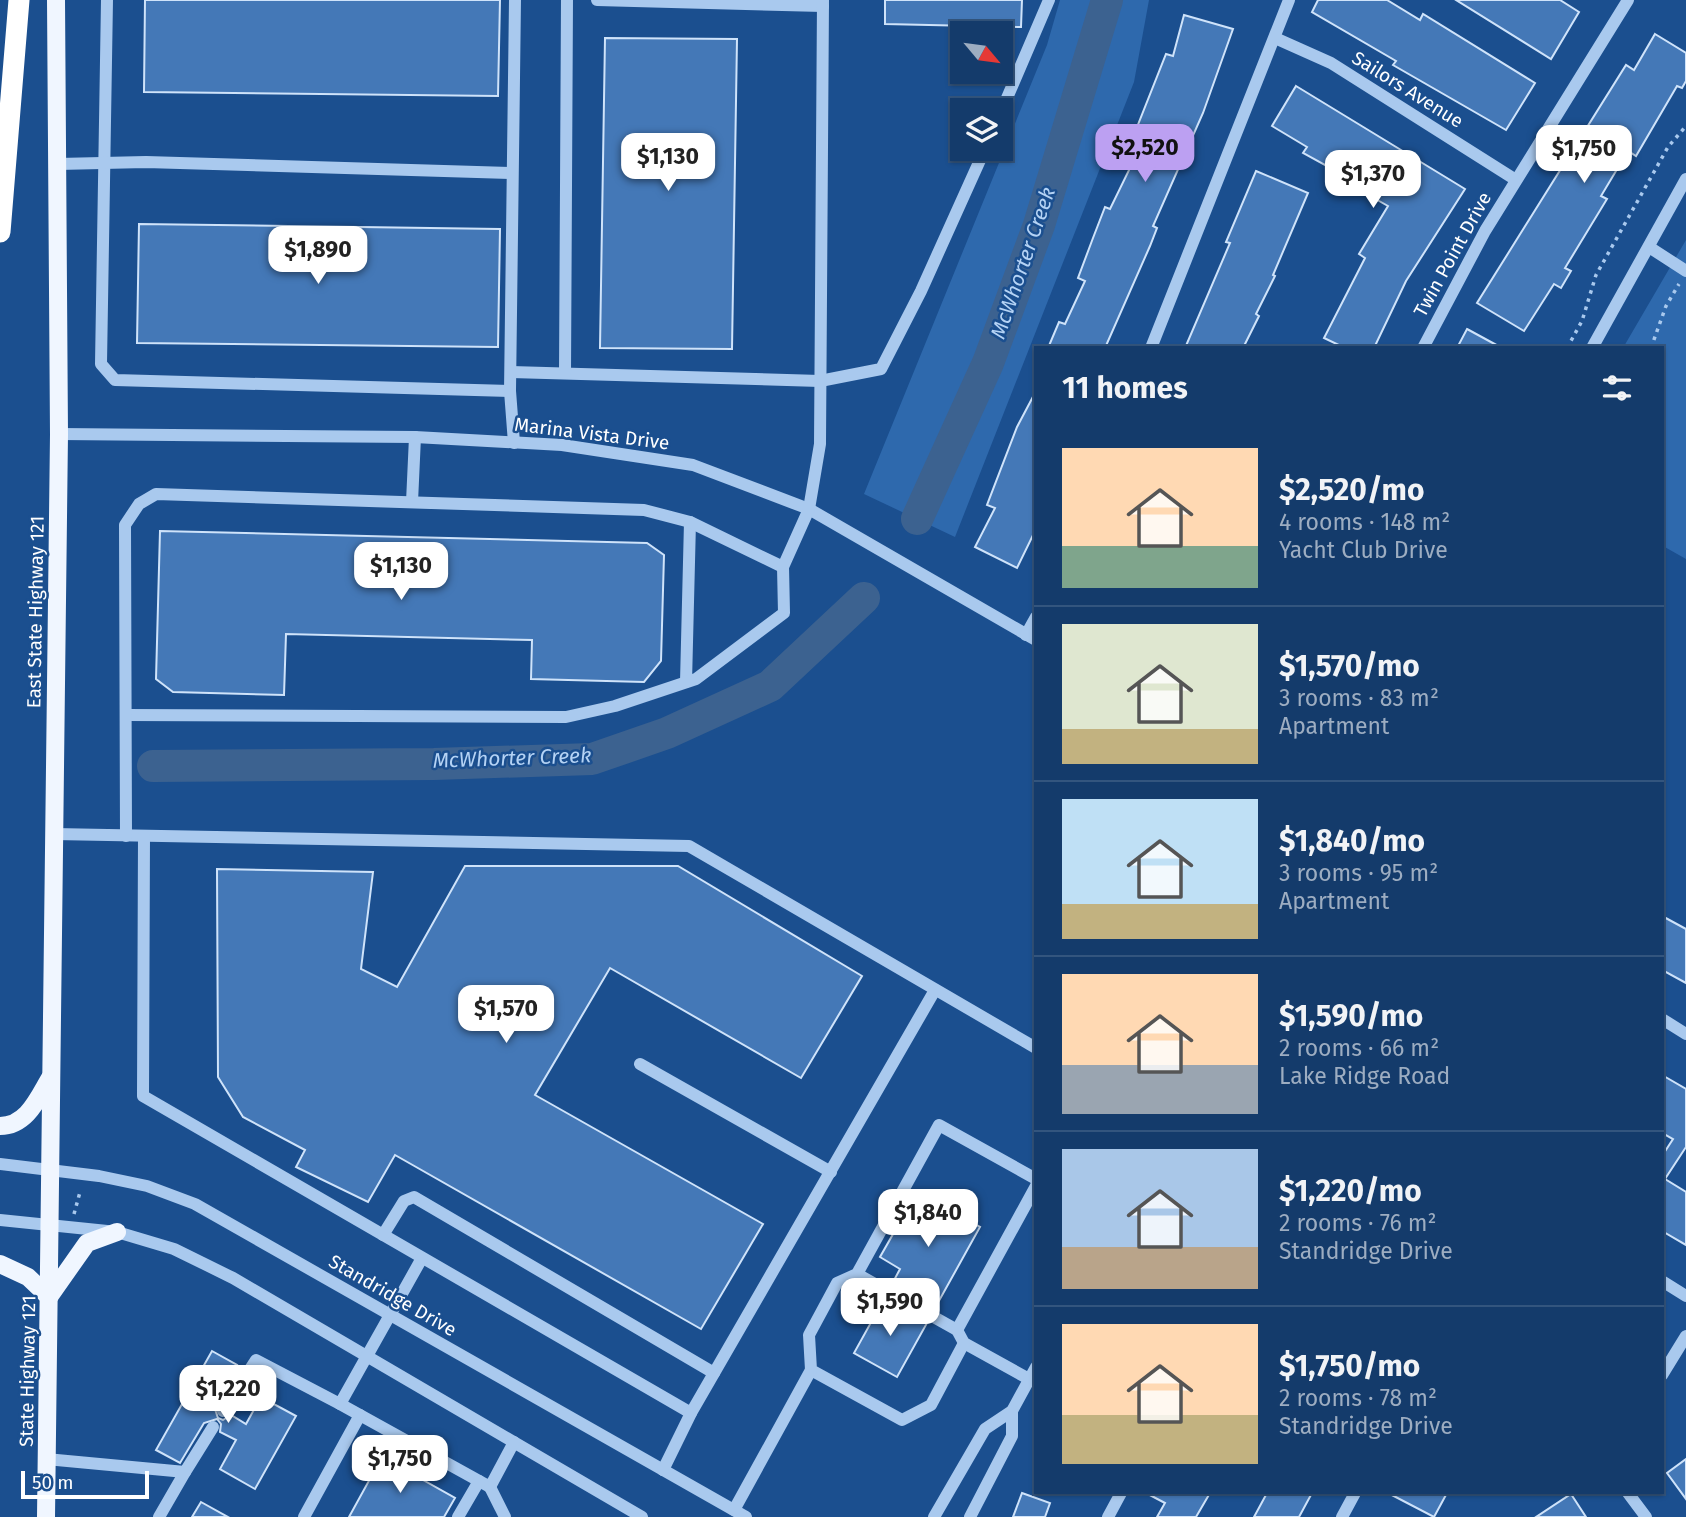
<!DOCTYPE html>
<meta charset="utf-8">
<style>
body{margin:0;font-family:"Fira Sans",sans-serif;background:#214673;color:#f1f3f6;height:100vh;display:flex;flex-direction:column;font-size:26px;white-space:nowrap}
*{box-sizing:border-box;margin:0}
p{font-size:23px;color:#9dadc1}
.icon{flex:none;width:38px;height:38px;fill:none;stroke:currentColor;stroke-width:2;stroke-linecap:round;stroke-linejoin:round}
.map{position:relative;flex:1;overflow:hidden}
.side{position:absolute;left:1034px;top:346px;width:630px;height:1148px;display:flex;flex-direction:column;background:#143b6b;border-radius:0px;box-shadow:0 2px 5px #0004,0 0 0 2px #33557e}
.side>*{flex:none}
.needle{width:46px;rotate:119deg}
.tools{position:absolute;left:950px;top:21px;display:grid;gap:14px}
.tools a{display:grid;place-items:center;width:63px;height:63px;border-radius:0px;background:#143b6b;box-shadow:0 2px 5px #0004,0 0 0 2px #33557e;font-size:35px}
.scale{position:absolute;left:21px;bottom:18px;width:128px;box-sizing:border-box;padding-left:7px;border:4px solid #fff;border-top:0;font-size:19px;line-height:24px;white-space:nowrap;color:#fff;-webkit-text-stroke:5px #1b4f8f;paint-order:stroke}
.price{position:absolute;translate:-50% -60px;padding:0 16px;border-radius:14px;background:#fff;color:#222;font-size:23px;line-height:46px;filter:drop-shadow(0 2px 4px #0008)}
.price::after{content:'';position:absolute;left:50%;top:42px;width:21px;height:16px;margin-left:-10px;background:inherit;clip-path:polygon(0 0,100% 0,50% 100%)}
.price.on{background:#bca0f2;color:#111}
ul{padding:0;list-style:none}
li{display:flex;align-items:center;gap:21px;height:175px;padding:0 28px}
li+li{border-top:2px solid #33557e}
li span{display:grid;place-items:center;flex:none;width:196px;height:140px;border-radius:0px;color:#555}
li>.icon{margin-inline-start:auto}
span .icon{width:84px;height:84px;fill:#fffc;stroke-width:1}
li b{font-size:30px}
h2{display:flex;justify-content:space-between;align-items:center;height:84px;padding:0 28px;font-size:30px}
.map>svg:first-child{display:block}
.green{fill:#2e69ad}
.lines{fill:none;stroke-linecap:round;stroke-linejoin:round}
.river{stroke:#3c6290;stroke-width:32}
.building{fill:#4478b7;stroke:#cfe3fa;stroke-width:2}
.path{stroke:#a9c9ee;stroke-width:3.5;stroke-dasharray:3.5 5;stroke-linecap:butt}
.minor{stroke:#a9c9ee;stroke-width:12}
.major{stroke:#f0f6ff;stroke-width:18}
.highway{stroke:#fff;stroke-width:21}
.labels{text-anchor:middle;stroke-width:5;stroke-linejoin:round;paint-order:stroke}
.street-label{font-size:19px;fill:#fff;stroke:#1b4f8f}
.water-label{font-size:21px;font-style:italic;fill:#b5d3f5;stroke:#1b4f8f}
</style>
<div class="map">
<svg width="1686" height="1517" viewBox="0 0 1686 1517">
<rect width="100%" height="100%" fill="#1b4f8f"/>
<!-- green -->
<g class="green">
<polygon points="1060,0 1149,0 1134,82 955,537 864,494 1047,45"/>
<polygon points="1686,240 1686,559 1663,546 1662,348 1623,348"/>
</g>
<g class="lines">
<!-- river -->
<g class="river">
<polyline points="917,519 988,363 1039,225 1107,0"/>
<polyline points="153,766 434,764 592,759 667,733 770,686 864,598"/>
</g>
</g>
<!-- building -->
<g class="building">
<polygon points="145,0 500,0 498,96 144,92"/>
<polygon points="885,0 1022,0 1021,27 885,24"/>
<polygon points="1318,0 1387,0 1420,20 1423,14 1535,83 1506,130 1393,65 1396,61 1312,12"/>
<polygon points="1456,0 1560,0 1579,12 1551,59"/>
<polygon points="1184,15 1233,29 1203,113 1153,226 1157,228 1150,246 1105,348 1048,348 1059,322 1065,324 1085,281 1078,278 1093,238 1105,207 1110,209 1132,164 1124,160 1166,54 1173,56"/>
<polygon points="1655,34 1686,53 1686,81 1682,88 1677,86 1636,156 1628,151 1601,196 1607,199 1565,268 1571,271 1561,288 1554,284 1524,331 1477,303 1626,65 1634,70"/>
<polygon points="605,38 737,39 732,349 600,348"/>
<polygon points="1296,86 1465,189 1406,281 1374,348 1345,348 1324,338 1365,258 1359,254 1388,206 1374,198 1376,193 1303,153 1307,147 1272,126"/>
<polygon points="1256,171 1308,193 1273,275 1275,276 1256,314 1259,316 1243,348 1185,348 1230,243 1226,242"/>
<polygon points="139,224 500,229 498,347 137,343"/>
<polygon points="1467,329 1502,348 1457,348"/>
<polygon points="1036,391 1036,529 1017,568 975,547 995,508 987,505 1017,427"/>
<polygon points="160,531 647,543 664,555 661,661 644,682 531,679 532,640 286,634 284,695 173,692 156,679"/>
<polygon points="465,866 678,866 862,976 801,1078 610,968 535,1095 763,1224 701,1329 395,1155 368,1202 296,1167 305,1150 243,1117 218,1077 217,869 373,872 361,969 397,987"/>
<polygon points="1662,916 1686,929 1686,983 1662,970"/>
<polygon points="1662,1075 1686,1089 1686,1147 1665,1179 1686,1192 1686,1245 1662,1231 1662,1156 1673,1139 1662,1133"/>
<polygon points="917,1192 980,1227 935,1308 892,1284 900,1269 880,1257"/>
<polygon points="884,1299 927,1323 897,1377 854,1353"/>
<polygon points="212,1351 237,1365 214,1406 218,1418 223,1420 231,1415 246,1424 261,1397 296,1416 255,1489 220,1469 236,1440 220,1432 221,1424 217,1419 204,1423 180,1463 156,1450"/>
<polygon points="382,1457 455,1498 444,1517 349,1517"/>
<polygon points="1686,1459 1686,1499 1667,1473"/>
<polygon points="1022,1493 1050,1503 1045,1517 1013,1517"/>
<polygon points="1146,1493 1210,1493 1196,1517 1157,1517 1165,1503"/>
<polygon points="1267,1493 1312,1493 1299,1517 1254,1517"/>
<polygon points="1388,1493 1447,1493 1434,1517"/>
<polygon points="1571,1494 1586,1517 1536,1517"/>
<polygon points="201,1502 228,1517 192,1517"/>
</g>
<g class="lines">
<!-- path -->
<g class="path">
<polyline points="1567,348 1582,321 1596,275 1668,147 1686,126"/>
<polyline points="1651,348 1666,306 1679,284"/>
<polyline points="74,1214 80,1192"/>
</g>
<!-- minor -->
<g class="minor">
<polyline points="107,0 101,364 115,380 510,391"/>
<polyline points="597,0 823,6"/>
<polyline points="1275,38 1331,63 1516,180"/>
<polyline points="1001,112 1049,0"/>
<polyline points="58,164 146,162 510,173"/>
<polyline points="1649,247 1686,271"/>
<polyline points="1151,348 1289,0"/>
<polyline points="1423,348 1485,231 1628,0"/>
<polyline points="1592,348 1686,179"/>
<polyline points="511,372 820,381 881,369 921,291 985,149"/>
<polyline points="565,373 567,0"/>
<polyline points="59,434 415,437 562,445 693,465 809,509 1036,640"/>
<polyline points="514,443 510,391 515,0"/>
<polyline points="412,502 415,437"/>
<polyline points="1026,635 1036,617"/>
<polyline points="686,682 690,522"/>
<polyline points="126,715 566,717 615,706 696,679 784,613 783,567"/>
<polyline points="54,834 689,846 1036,1048"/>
<polyline points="126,836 125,525 139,504 156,494 644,510 690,522 783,567 809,509 820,444 823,0"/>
<polyline points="144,836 143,1096 691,1413"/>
<polyline points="1662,1019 1686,1034"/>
<polyline points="640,1064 831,1172"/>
<polyline points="0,1164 99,1176 147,1186 195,1204 746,1517"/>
<polyline points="0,1220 117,1232 174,1249 233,1278 642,1517"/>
<polyline points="383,1235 404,1201 414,1197 714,1373"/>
<polyline points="857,1274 957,1330 964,1343 1029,1379"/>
<polyline points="1662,1281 1686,1296"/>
<polyline points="957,1330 1036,1186"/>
<polyline points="964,1343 931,1405 902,1420 811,1370 809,1335 837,1283 857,1274 939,1125 1036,1179"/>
<polyline points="1662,1375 1686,1336"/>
<polyline points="340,1404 490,1487 514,1442"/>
<polyline points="223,1411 256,1360 340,1404 422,1258"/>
<polyline points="46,1459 185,1472 213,1427"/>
<polyline points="663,1470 691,1413 935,990"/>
<polyline points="490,1487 505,1517"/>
<polyline points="1628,1493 1646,1517"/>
<polyline points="734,1510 811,1370"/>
<polyline points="159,1517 185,1472"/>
<polyline points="304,1517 360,1415"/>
<polyline points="458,1517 479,1481"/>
<polyline points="934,1517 985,1429 1012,1411 1036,1367"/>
<polyline points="970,1517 1012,1436 1012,1411"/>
<polyline points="1108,1517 1121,1493"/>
<polyline points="1342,1517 1355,1493"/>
</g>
<!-- major -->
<g class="major">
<path d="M0,1126C27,1126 38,1098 50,1078"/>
<polyline points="0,1264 28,1277 49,1297"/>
<polyline points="49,1297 87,1243 117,1232"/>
<polyline points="46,1517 59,434 56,0"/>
</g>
<!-- highway -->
<polyline class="highway" points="0,232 19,0"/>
</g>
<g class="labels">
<!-- street labels -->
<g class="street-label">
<text transform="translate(1408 89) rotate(32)" y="7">Sailors Avenue</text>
<text transform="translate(1452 254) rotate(-61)" y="7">Twin Point Drive</text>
<text transform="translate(592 433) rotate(7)" y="7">Marina Vista Drive</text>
<text transform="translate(35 612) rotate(-89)" y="7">East State Highway 121</text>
<text transform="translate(393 1295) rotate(30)" y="7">Standridge Drive</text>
<text transform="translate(27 1371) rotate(-89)" y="7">State Highway 121</text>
</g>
<!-- water labels -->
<g class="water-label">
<text transform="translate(1023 263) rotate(-71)" y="7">McWhorter Creek</text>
<text transform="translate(512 758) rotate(-2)" y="7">McWhorter Creek</text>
</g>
</g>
</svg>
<div class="tools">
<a><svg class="needle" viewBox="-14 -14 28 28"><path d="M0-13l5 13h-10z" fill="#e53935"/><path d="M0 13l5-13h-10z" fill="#9dadc1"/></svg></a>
<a><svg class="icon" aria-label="layers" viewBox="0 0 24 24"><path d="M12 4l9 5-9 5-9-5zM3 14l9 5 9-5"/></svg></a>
</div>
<div class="scale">50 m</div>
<b class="price on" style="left:1145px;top:184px">$2,520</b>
<b class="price" style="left:1584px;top:185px">$1,750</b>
<b class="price" style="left:668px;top:193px">$1,130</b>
<b class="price" style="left:1373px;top:210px">$1,370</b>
<b class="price" style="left:318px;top:286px">$1,890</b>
<b class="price" style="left:401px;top:602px">$1,130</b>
<b class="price" style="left:506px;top:1045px">$1,570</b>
<b class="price" style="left:928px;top:1249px">$1,840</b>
<b class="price" style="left:890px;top:1338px">$1,590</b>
<b class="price" style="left:228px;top:1425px">$1,220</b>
<b class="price" style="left:400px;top:1495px">$1,750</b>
<section class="side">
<h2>11 homes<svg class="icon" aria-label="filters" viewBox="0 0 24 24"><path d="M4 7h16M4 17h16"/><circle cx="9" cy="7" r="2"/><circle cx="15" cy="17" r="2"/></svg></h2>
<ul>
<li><span style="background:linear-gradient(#ffd9b3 70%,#7fa58c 0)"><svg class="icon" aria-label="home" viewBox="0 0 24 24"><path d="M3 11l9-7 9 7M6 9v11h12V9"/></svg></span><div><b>$2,520/mo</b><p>4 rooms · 148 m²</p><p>Yacht Club Drive</p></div></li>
<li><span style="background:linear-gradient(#dfe7d0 75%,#c2b280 0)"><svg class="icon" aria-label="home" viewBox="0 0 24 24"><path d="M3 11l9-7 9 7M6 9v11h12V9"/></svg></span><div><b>$1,570/mo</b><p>3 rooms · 83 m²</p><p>Apartment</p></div></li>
<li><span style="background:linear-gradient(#bfe0f5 75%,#c2b280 0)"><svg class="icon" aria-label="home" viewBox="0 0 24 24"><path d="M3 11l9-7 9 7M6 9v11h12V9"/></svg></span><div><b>$1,840/mo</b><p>3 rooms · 95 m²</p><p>Apartment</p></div></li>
<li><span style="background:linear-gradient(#ffd9b3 65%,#9aa5b1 0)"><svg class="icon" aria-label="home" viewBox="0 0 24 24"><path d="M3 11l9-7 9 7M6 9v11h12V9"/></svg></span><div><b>$1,590/mo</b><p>2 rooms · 66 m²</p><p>Lake Ridge Road</p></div></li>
<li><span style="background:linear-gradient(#a9c7e8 70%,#b9a48a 0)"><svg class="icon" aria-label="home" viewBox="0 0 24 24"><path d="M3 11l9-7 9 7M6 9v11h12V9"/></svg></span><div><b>$1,220/mo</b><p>2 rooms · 76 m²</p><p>Standridge Drive</p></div></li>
<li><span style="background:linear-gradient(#ffd9b3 65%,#c2b280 0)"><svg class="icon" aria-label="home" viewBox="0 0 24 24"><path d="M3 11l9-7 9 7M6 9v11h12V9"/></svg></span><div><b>$1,750/mo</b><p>2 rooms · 78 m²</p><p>Standridge Drive</p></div></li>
</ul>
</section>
</div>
